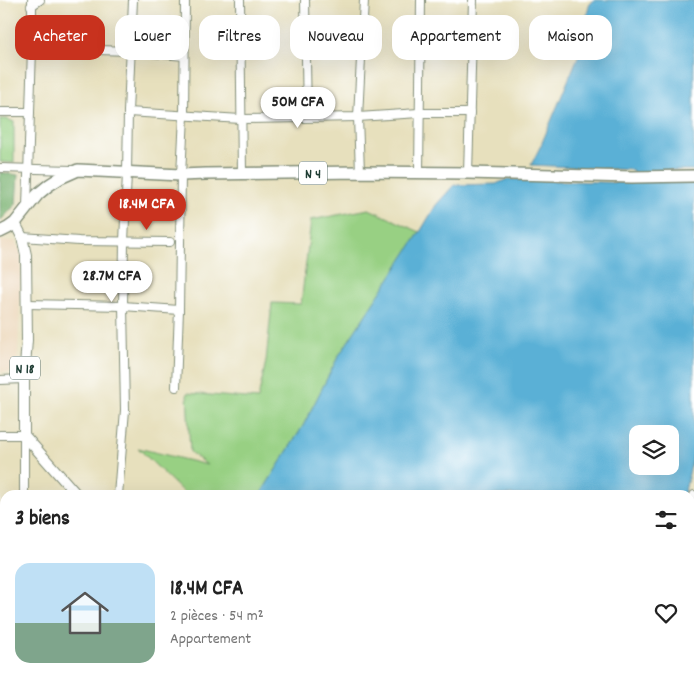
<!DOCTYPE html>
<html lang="fr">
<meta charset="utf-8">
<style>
body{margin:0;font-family:Dekko,sans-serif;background:#f6f6f6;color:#222;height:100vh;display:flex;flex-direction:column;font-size:19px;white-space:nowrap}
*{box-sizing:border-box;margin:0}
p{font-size:16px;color:#767676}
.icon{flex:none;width:28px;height:28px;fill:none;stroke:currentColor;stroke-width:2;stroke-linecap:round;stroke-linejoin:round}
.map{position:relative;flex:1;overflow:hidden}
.details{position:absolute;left:0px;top:490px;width:695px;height:195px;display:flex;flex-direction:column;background:#fff;border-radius:15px 15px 0 0;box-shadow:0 5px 20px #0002}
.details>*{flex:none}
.hud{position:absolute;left:15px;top:15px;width:665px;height:45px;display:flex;gap:10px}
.controls{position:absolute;left:629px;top:425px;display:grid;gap:10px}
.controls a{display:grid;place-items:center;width:50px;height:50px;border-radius:10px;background:#fff;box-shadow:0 5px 20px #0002;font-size:25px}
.price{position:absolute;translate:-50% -42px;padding:0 11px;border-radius:18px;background:#fff;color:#222;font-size:16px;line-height:32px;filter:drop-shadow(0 1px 2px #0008)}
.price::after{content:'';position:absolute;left:50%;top:30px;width:15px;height:11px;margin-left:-8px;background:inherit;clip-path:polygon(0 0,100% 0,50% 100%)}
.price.current{background:#c8321e;color:#fff}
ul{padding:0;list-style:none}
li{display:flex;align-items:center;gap:15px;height:125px;padding:0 15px}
li span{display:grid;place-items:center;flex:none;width:140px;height:100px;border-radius:15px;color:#555}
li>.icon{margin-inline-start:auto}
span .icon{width:60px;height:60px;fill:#fffc;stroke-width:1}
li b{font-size:21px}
h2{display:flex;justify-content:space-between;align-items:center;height:60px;padding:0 15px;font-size:21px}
.pill{padding:0 18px;border-radius:15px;background:#fff;box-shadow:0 5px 20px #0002;font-size:18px;line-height:45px}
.pill.current{background:#c8321e;color:#fff}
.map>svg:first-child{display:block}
.built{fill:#ecd7ba}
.green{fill:#98d083;stroke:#5c865c}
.forest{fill:#7ab271;stroke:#4c7852}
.water{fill:#5ab0d6;stroke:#3c7685;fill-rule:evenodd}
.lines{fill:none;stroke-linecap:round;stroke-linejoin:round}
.minor-casing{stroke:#838e78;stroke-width:10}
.major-casing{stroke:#838e78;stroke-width:12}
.highway-casing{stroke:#838e78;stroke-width:14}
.minor{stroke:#fff;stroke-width:8}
.major{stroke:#fff;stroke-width:10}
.highway{stroke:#fff;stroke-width:11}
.labels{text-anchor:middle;stroke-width:4;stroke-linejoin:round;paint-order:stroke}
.shield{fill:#fff;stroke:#627771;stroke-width:1}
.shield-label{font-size:14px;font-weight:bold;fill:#1f3d34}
</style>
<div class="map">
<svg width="694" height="685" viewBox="0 0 694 685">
<rect width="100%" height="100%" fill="#fff"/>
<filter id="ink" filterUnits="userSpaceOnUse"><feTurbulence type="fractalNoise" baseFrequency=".02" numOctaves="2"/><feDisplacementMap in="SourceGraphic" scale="10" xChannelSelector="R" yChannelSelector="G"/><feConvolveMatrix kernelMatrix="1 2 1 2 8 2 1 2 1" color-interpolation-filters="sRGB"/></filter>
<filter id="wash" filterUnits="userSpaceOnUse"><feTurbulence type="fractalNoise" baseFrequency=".0096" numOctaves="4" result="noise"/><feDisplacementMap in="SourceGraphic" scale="20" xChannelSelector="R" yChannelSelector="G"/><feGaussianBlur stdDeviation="1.12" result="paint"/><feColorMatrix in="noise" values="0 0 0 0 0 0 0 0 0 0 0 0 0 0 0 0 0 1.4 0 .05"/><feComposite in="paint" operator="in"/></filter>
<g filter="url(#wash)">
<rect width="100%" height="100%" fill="#e7e0bd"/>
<!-- built -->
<polygon class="built" points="0,241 15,241 22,255 17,372 0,372"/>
<!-- green -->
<g class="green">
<polygon points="0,119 7,119 14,122 14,163 0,162"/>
<polygon points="369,209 420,232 338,357 303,426 260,495 186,495 138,448 207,465 190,452 187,393 258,399 266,361 272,303 301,304 311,220"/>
</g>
<!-- forest -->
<polygon class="forest" points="0,172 18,175 16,204 0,221"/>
<!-- water -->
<g class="water">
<path d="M594,0H694V170H665L664,181L694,183V453L684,495H260L303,426L338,357L420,232L436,205L454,185L496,184L507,179L631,183L633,170L531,165L541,145L580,52L589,5ZM638,434H670V466H638Z"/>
<polygon points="249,680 561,680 557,685 254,685"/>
</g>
</g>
<g filter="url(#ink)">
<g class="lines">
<defs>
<g id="minor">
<polyline points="240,0 242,174"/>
<polyline points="305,0 307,117"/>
<polyline points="31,6 40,0"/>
<polyline points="32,48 131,51 184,56"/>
<polyline points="0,112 30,112"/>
<polyline points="128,112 241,119 358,117 419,113 470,113"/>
<polyline points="0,168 73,170"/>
<polyline points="360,172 358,117 364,0"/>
<polyline points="419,172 421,0"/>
<polyline points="468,173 473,0"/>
<polyline points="27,207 32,48 32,0"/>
<polyline points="22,237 79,241 170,242"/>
<polyline points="27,304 123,306 179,310"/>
<polyline points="0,380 24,379"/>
<polyline points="176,387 179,310 181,175 184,116 185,0"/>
<polyline points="0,435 24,435 24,495"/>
<polyline points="118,495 125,410 123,306 124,242 127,173 128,112 133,0"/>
<polyline points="690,506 694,495"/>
<polyline points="690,545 694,545"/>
<polyline points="0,612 5,612"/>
<polyline points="690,666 694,661"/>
<polyline points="616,680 624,685"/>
<polyline points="14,685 22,680"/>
<polyline points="569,685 573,680"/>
<polyline points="677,685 681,680"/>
</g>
<g id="major">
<polyline points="15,223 22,237 26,255 27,340 24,379 24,435 77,495"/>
<polyline points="249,680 254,685"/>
</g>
<polyline id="highway" points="0,232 8,228 15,223 38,194 49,185 60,178 78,170 181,175 206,174 360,172 468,173 632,177 694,176"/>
</defs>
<!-- minor casing -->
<use href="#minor" class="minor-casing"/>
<!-- major casing -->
<use href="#major" class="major-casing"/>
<!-- highway casing -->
<use href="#highway" class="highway-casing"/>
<!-- minor -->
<use href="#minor" class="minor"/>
<!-- major -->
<use href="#major" class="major"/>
<!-- highway -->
<use href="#highway" class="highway"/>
</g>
</g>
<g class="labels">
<!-- shield labels -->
<g class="shield">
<rect x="299" y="161.5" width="28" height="23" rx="4"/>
<rect x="10" y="356.5" width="30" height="23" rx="4"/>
</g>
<g class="shield-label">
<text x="313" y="178">N 4</text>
<text x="25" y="373">N 18</text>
</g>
</g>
</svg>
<div class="controls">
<a><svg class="icon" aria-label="layers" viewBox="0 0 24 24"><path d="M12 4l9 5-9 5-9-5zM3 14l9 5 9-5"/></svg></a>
</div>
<b class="price" style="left:298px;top:129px">50M CFA</b>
<b class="price current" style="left:147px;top:231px">18.4M CFA</b>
<b class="price" style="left:112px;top:303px">28.7M CFA</b>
<div class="hud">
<a class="pill current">Acheter</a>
<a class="pill">Louer</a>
<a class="pill">Filtres</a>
<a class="pill">Nouveau</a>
<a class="pill">Appartement</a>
<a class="pill">Maison</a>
</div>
<section class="details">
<h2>3 biens<svg class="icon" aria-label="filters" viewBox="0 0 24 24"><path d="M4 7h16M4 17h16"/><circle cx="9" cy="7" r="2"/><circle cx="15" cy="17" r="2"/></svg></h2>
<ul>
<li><span style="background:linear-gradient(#bfe0f5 60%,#7fa58c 0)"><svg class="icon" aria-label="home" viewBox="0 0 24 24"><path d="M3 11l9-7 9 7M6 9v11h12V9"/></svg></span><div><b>18.4M CFA</b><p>2 pièces · 54 m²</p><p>Appartement</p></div><svg class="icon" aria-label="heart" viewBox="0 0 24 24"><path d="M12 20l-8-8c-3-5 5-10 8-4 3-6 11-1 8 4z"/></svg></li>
</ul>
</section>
</div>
